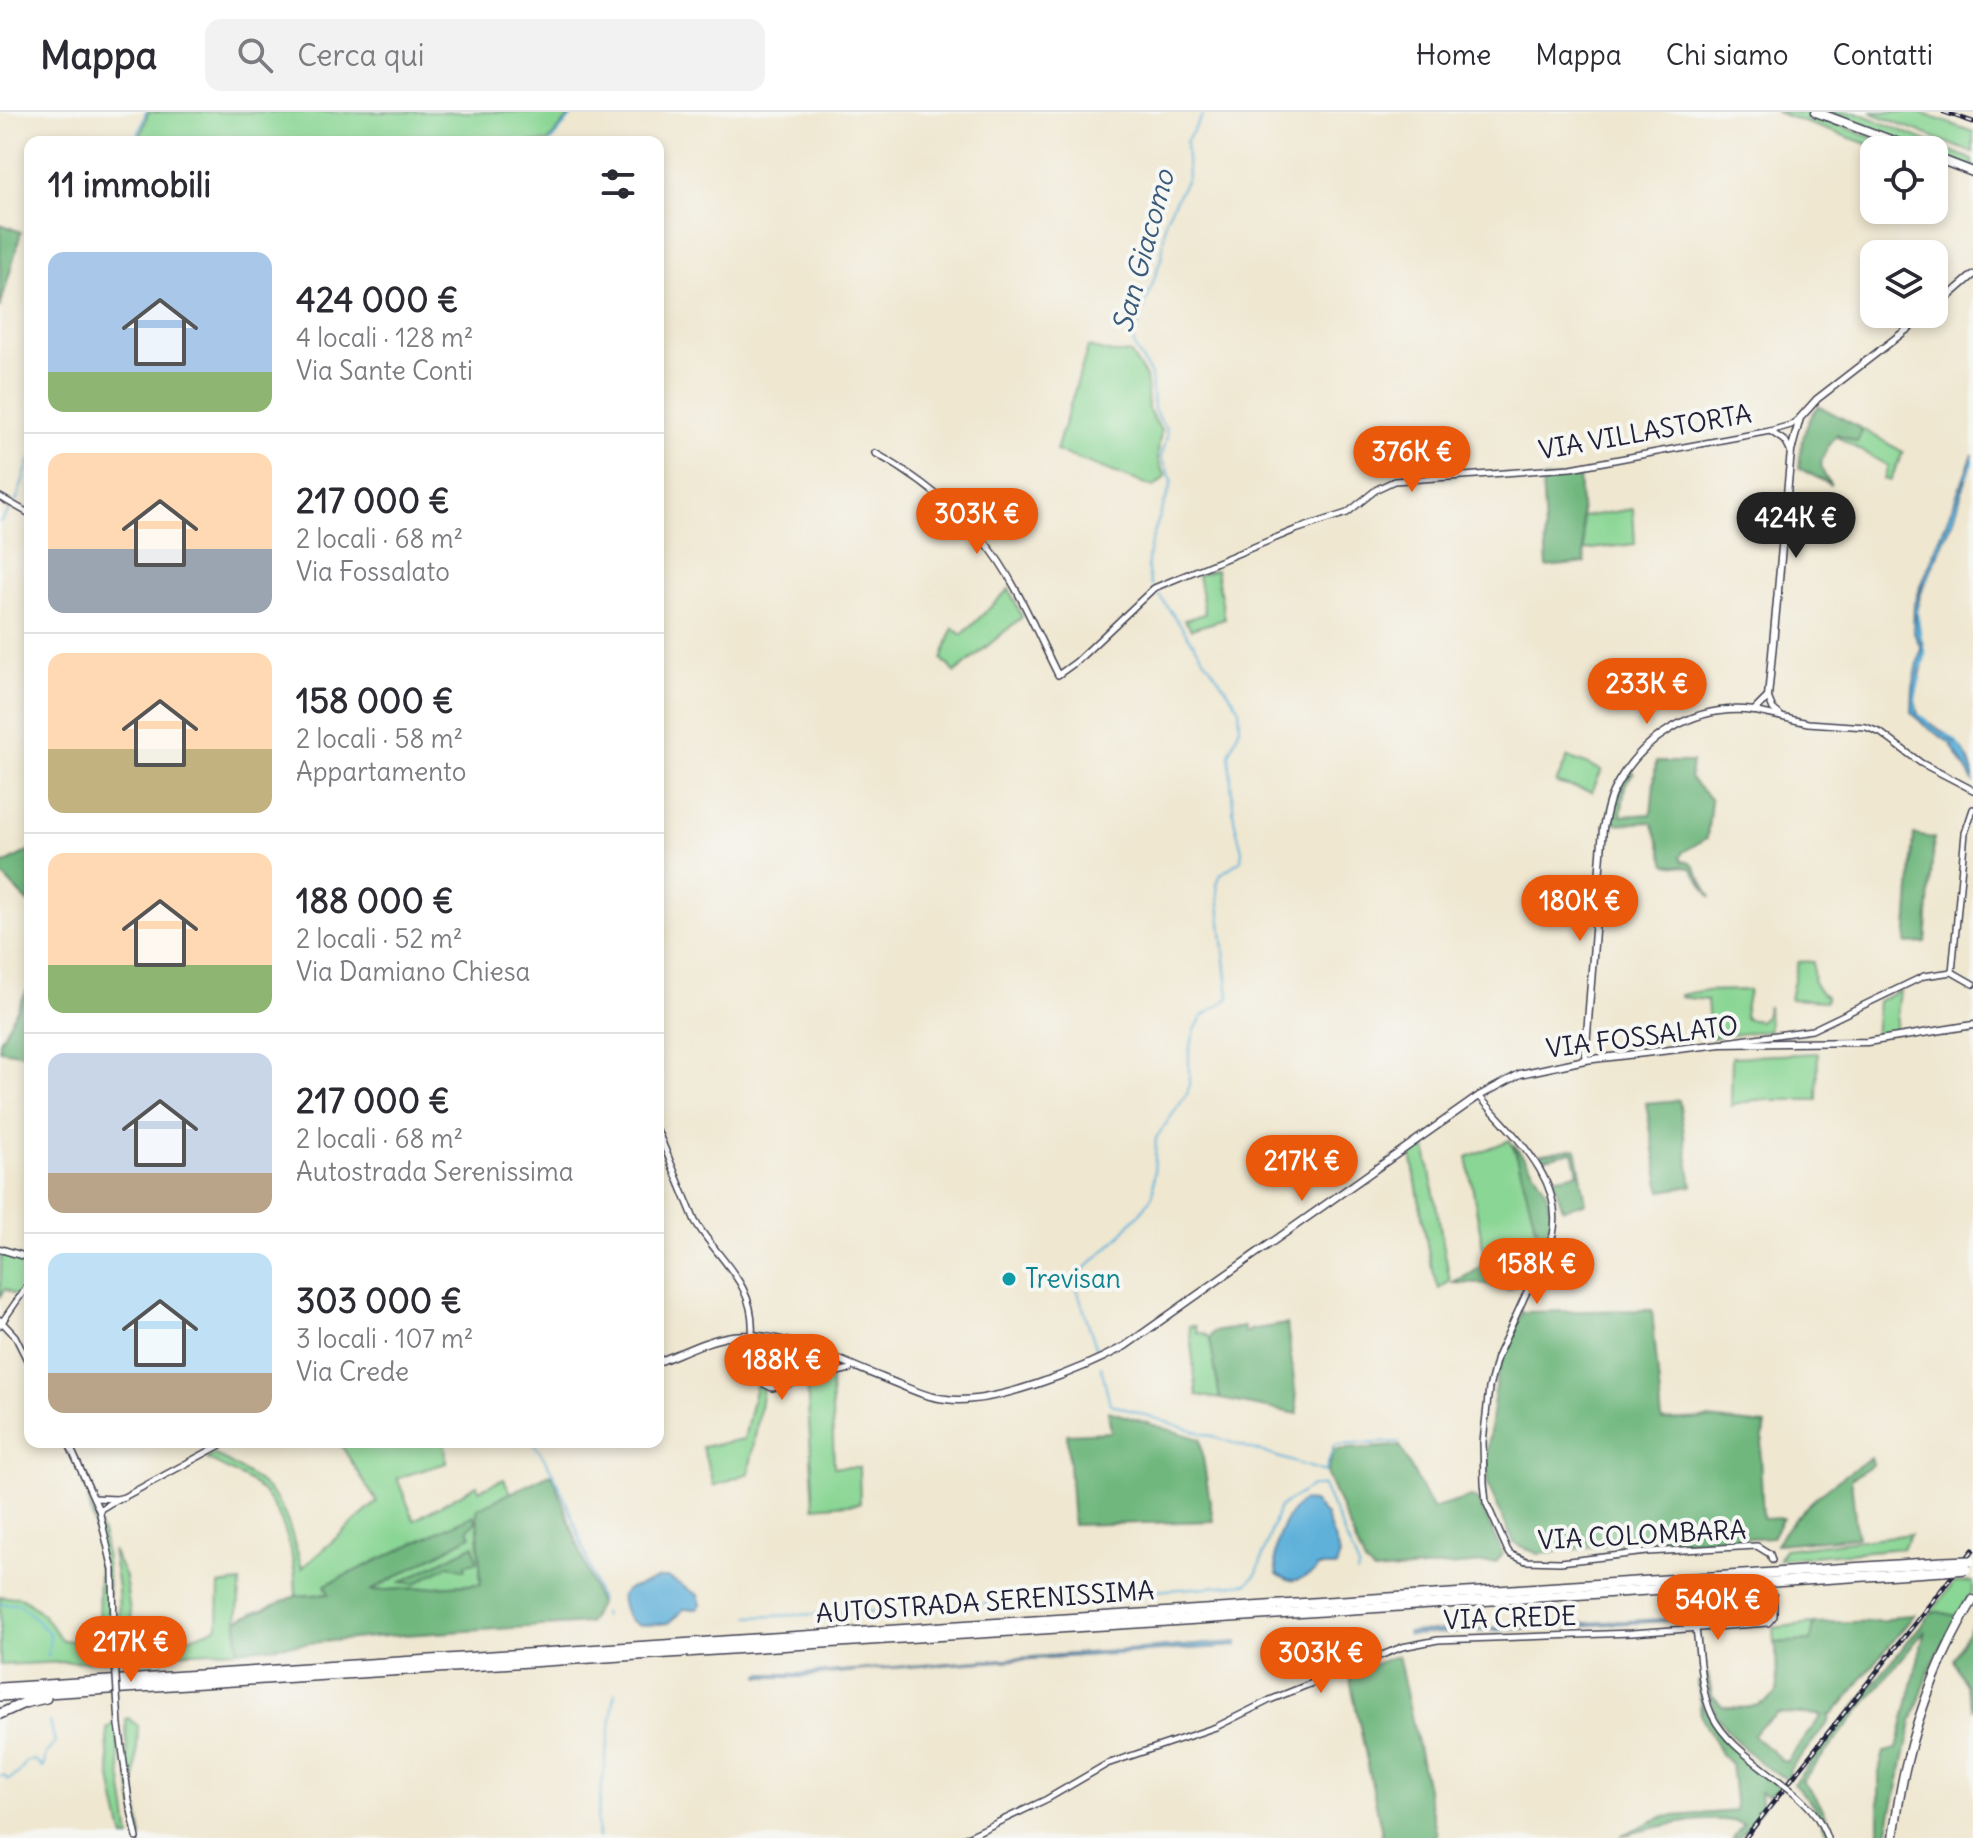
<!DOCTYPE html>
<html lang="it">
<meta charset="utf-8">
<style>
body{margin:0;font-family:Delius,sans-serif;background:#f2f2f3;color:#2b2b33;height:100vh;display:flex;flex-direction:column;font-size:30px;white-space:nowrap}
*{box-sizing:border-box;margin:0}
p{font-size:26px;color:#7c7c81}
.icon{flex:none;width:44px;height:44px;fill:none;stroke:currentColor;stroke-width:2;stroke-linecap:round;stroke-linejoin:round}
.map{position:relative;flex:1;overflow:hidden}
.drawer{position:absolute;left:24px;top:24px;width:640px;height:1312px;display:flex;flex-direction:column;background:#fff;border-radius:16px;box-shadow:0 4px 12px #0003}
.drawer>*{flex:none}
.fabs{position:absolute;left:1860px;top:24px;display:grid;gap:16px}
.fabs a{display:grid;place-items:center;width:88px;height:88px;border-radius:16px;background:#fff;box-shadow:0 4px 12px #0003;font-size:40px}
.price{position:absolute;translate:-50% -68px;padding:0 18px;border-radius:28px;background:#ea580c;color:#fff;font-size:26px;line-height:52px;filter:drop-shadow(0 2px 4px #0008)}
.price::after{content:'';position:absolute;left:50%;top:48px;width:24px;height:18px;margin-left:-12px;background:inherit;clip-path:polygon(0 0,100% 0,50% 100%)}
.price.active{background:#222;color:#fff}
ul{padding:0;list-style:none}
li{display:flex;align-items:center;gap:24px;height:200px;padding:0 24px}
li+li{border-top:2px solid #e1e1e2}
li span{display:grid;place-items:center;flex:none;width:224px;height:160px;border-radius:16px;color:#555}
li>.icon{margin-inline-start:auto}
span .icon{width:96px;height:96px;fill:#fffc;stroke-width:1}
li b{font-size:34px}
h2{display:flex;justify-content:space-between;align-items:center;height:96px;padding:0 24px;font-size:34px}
header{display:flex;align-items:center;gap:48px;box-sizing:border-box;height:112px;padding:0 40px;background:#fff;border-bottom:2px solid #e1e1e2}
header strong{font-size:38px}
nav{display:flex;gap:44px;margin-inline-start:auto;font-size:28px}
.search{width:560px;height:72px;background:#f2f2f3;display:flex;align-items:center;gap:20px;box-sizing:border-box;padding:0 28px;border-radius:16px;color:#7c7c81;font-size:30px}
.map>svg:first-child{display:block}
.green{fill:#8ad694;stroke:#567c68;stroke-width:2}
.forest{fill:#6fb77e;stroke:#486c5c;stroke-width:2;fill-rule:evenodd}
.water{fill:#5eb1da;stroke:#406a8a;stroke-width:2}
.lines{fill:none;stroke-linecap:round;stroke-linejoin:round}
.stream{stroke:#5eb1da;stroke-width:2}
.minor-tunnel{stroke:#c6c0b2;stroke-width:5;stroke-dasharray:5 2.5;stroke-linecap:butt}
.minor-casing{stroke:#414051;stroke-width:8}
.tertiary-casing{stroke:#414051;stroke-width:9}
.primary-casing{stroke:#414051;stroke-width:11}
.trunk-casing{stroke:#414051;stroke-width:11}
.motorway-casing{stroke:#414051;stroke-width:12}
.minor{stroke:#fff;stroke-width:5}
.tertiary{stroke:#fff;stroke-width:6}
.primary{stroke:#fff;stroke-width:8}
.trunk{stroke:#fff;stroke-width:8}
.motorway{stroke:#fff;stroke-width:9}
.rail-casing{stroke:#22223b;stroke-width:5}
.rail{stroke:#f6f6f2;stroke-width:2;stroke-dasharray:6;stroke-linecap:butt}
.minor-bridge-casing{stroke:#414051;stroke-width:8;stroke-linecap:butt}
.motorway-bridge-casing{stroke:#414051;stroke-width:12;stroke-linecap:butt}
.minor-bridge{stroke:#fff;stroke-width:5}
.motorway-bridge{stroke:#fff;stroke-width:9}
.culture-dot{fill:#0f9aa8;stroke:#f6f6f2;stroke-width:3}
.labels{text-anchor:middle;stroke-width:8;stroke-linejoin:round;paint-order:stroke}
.street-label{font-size:26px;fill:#22223b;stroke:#f6f6f2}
.culture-label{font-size:26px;fill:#0d838f;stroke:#f6f6f2;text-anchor:start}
.water-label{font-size:28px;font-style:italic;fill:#3a5b7b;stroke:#f6f6f2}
</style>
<header>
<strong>Mappa</strong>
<div class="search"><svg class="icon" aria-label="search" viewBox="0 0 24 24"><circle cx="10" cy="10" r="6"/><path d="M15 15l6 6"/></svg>Cerca qui</div>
<nav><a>Home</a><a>Mappa</a><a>Chi siamo</a><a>Contatti</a></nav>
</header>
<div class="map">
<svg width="1973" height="1726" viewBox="0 0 1973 1726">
<rect width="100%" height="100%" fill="#f6f6f2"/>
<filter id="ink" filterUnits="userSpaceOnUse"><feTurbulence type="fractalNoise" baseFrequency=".0125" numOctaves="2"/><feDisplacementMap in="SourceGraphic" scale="16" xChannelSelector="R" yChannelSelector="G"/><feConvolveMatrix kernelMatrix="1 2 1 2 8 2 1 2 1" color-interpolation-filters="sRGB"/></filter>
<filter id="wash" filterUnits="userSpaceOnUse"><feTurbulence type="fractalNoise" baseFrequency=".006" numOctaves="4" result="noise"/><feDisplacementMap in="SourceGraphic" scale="32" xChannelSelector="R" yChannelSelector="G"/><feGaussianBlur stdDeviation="1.8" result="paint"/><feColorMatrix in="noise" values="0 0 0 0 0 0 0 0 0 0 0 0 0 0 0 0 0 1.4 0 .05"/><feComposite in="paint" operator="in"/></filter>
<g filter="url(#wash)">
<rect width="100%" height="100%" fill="#efe7d0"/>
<!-- green -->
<g class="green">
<polygon points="148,0 573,0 548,30 139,30"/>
<polygon points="1775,0 1800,0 1812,3 1905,38 1885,38"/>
<polygon points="1826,0 1856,0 1973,48 1973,57 1934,41 1934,38 1925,38"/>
<polygon points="1870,0 1918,0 1973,20 1973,41"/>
<path d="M1088,235L1112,241H1130L1146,265L1148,297L1161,318C1159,339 1153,344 1166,364L1154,375L1056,339Z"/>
<polygon points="1857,314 1903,340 1890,369 1884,367 1888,354 1836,324 1862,320"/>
<polygon points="1633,397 1635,432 1584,438 1582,405"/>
<polygon points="1216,458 1225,507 1191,517 1184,508 1205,502 1198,463"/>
<polygon points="1009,477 1022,505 955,561 942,547 953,516 962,523"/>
<polygon points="1568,645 1602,658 1592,680 1556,671"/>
<path d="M1798,849L1813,850C1813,866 1811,876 1826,884V889L1790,887Z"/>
<polygon points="1749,878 1744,902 1746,907 1759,909 1765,904 1768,894 1769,918 1710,926 1707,888 1680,885 1680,883 1700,879"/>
<polygon points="1900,879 1895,921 1875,925 1878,889"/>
<polygon points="1818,941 1817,988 1755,988 1731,994 1732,945"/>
<polygon points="1510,1028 1524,1062 1536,1118 1485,1147 1467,1045"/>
<polygon points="1425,1032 1450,1169 1439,1177 1430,1149 1411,1042"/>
<polygon points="1,1142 30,1150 30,1166 17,1184 5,1177 0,1184"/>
<polygon points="1189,1214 1195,1214 1197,1221 1203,1221 1210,1226 1220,1287 1197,1283"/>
<polygon points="831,1268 834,1355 859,1355 860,1391 814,1395 807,1273"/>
<polygon points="757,1269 763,1277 749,1361 714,1374 702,1335 744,1327"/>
<path d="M339,1330H445L446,1351L397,1366L414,1408L477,1373L479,1378L504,1367L511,1381L477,1397L481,1472L296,1484C296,1448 285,1399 257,1375C243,1363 223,1356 207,1347L214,1342C235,1355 260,1366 275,1386C289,1405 295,1434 302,1456L377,1390Z"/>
<path d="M88,1385L103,1424L107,1458L111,1548L0,1553V1484C8,1487 11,1484 19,1485C31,1488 55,1515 59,1526L63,1528L98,1532L99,1456L97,1428Z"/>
<polygon points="1911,1422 1903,1436 1779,1447 1784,1437"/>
<polygon points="112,1438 125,1465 135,1535 133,1542 120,1542 118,1476"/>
<polygon points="241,1470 237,1508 238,1538 144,1542 218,1515 219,1473"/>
<polygon points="1973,1470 1973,1479 1956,1504 1938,1500 1930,1502 1954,1471"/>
<polygon points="1814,1511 1812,1529 1774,1531 1773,1516"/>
<path d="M128,1606L138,1614L135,1677L142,1726H139C131,1687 126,1647 126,1607Z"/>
<path d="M116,1609L119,1646L130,1726H124C115,1690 107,1654 107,1617Z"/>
</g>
<!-- forest -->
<g class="forest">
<polygon points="0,112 21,120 0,196"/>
<path d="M1819,294L1857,314L1862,320L1857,330L1837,322C1823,344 1813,350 1831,373L1799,356C1801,334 1803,312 1819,294Z"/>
<polygon points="1579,364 1585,451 1547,455 1542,367"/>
<polygon points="1656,650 1692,650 1690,666 1711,688 1707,726 1683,740 1680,745 1683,750 1688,749 1693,752 1711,786 1691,756 1666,752 1652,710 1617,712 1609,706 1613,685 1631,658 1634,661 1625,674 1621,704 1651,702"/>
<polygon points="1914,723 1934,726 1926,831 1906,832"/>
<polygon points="30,738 30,792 0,761 0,754"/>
<polygon points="30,873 30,943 0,938 0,929"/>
<polygon points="1679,988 1692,1074 1661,1079 1646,991"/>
<path d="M1514,1033C1536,1060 1558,1086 1550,1123L1513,1138L1516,1174L1508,1178L1485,1172L1451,1171L1472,1161L1496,1141L1540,1120L1535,1112Z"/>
<polygon points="1576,1036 1586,1091 1563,1097 1553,1066 1578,1061 1573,1040 1542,1047 1538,1043"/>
<polygon points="1652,1198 1662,1309 1707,1307 1765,1313 1760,1344 1763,1407 1783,1406 1772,1425 1607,1433 1538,1442 1514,1431 1488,1373 1487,1343 1497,1262 1522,1200"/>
<polygon points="1287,1212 1298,1302 1220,1287 1210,1226 1213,1220 1244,1215 1244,1220 1249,1220 1249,1218"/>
<polygon points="1108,1299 1200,1327 1213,1409 1073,1413 1067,1322 1111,1320"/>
<polygon points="1400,1334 1432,1397 1471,1385 1477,1387 1503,1442 1496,1450 1374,1460 1365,1452 1327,1363 1333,1338"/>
<path d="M1871,1346L1873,1352L1851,1367L1857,1425L1776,1432C1798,1395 1835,1369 1871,1346Z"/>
<polygon points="550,1362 554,1366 599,1492 589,1511 373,1525 238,1538 237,1508 296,1484 329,1482 325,1473 474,1403 476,1410 468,1417 471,1424 370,1479 481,1472 477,1397"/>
<polygon points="474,1433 477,1450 466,1452 465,1458 449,1453 415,1472 401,1470"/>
<path d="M1938,1500L1956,1504L1929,1559L1912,1610L1886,1726H1879V1659L1884,1640L1897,1637L1925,1518L1802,1669C1817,1686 1829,1703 1834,1726H1829L1814,1693L1793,1672L1930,1502Z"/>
<path d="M1914,1503L1842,1592L1832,1603H1827L1830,1604L1829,1610L1790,1657L1788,1667C1766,1659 1729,1625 1717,1604C1710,1591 1708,1576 1706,1561L1708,1562L1712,1583L1722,1594C1743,1598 1760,1596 1777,1581L1776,1536L1774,1531L1811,1529L1814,1511L1886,1509L1899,1504ZM1778,1601L1822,1603L1786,1650L1780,1648C1773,1636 1760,1634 1753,1622C1761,1612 1770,1609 1778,1601Z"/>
<polygon points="1973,1511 1973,1599 1966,1573 1953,1548"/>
<polygon points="1398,1543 1437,1723 1431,1726 1383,1726 1349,1562"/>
<path d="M1700,1569L1703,1594L1722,1626L1778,1674L1779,1678L1767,1684L1760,1680L1762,1696L1739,1726H1733L1743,1712C1713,1700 1652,1716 1620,1724L1662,1705L1736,1699L1731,1652L1721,1642L1701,1604L1698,1570Z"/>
</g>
<!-- water -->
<g class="water">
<path d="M1973,342L1954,407L1920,483L1916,504L1925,543L1915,586L1918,603C1942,619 1973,636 1973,669L1950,631L1924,613L1912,601L1913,576L1921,536L1913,518L1914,492Z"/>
<path d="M1302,1389L1313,1390L1325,1402L1340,1443L1336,1455H1317V1458C1302,1467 1293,1474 1277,1462C1271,1435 1282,1406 1302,1389Z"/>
<path d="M659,1466H669L698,1483L701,1492L697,1497H684L669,1511C640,1514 626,1518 621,1484L626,1478Z"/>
<polygon points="1765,1502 1760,1504 1408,1523 1408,1520"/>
<polygon points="1237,1530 1237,1534 874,1557 800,1565 760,1565 761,1562 800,1562"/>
</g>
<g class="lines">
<!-- stream -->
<g class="stream">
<polyline points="136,30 146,0"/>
<polyline points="550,30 575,0"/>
<polyline points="1966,365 1973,348"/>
<polyline points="16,390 30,346"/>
<polyline points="0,410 12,395"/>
<polyline points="1926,469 1933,449"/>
<path d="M1152,473C1137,445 1166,396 1172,368L1161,345L1167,325L1166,317L1153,296L1151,263L1136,238L1133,228L1162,144L1166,106L1188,65L1186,30L1205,0"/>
<polyline points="1917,498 1921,527"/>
<polyline points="1922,555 1925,543 1923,533"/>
<polyline points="1916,598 1915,586 1920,565"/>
<polyline points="1919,603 1930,611"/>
<polyline points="1945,621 1956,629 1966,646"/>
<polyline points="1097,1238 1077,1177 1076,1165 1118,1126 1146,1094 1153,1082 1156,1026 1187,982 1189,975 1189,939 1195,918 1202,905 1229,886 1217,772 1221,762 1241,748 1242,739 1234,707 1229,642 1240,615 1239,595 1156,479"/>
<polyline points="1101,1254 1110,1292 1325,1360 1334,1333 1400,1330"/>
<path d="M533,1330C567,1375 583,1436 600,1489"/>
<polyline points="1322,1372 1359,1455 1357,1461"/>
<polyline points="0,1492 20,1492 50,1522 48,1545"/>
<polyline points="603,1500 604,1505"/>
<polyline points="749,1505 887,1499 1247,1472 1257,1461 1279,1395 1312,1374 1322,1374"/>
<path d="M0,1664L4,1663L8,1668C17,1663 22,1659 26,1649L35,1648L43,1656L46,1642L55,1630L50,1610"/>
<polyline points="598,1726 597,1708 615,1581"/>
</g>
</g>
</g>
<g filter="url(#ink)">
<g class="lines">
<!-- minor-tunnel -->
<polyline class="minor-tunnel" points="1772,1448 1774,1484"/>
<defs>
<g id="minor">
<polyline points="1770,319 1786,330 1790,338"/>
<path d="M875,341C915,363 954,394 984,429C1015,466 1036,520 1058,563L1076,550L1154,476L1295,418L1347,401L1377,377L1394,369L1571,356L1770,319L1791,313L1799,307"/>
<polyline points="0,385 30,402"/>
<polyline points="1768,585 1773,597 1780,603"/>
<polyline points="1754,599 1808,611 1866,615 1881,621 1921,651 1973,678"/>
<polyline points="1952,860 1965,721 1973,697"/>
<polyline points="1727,930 1812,918 1924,864 1952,860 1973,872"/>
<path d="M1479,984C1512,1022 1565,1067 1553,1123L1497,1245L1489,1276L1483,1330L1484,1371L1486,1390L1507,1437L1510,1442L1526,1449L1560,1450L1647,1440L1757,1434L1770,1442L1772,1448"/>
<path d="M658,1020L695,1109C718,1148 756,1171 752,1223"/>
<polyline points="0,1208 15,1224 30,1254"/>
<polyline points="0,1213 30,1170"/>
<polyline points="756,1223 764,1272 772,1276 850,1257 851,1254"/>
<polyline points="68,1330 99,1398 113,1458 114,1532"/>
<polyline points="94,1386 117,1387 124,1385 226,1330"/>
<polyline points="99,1398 117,1387"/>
<path d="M1696,1517C1700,1545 1700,1577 1712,1603C1726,1632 1759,1652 1783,1672"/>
<polyline points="119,1613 129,1689 137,1726"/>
<path d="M1791,1678C1809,1693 1819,1704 1827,1726"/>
<polyline points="965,1726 1047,1687 1107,1652 1216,1615 1270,1588 1402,1535 1438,1528 1632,1521 1768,1511 1774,1504 1774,1484"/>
</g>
<g id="tertiary">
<polyline points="1934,197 1973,163"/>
<path d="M1585,948L1603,716C1606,704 1608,690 1613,680C1639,627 1694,591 1754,599L1768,585L1791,339L1800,306L1817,287L1927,202"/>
<polyline points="0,1137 30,1146"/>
<path d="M658,1250C682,1241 706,1228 732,1224C781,1218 839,1249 883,1266C904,1274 924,1285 946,1287C993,1294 1083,1257 1125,1234L1479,984L1520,962L1585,948L1721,932L1867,930L1973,913"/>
</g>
<path id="primary" d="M1893,1726C1897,1702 1900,1677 1906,1653C1919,1597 1943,1537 1973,1488"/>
<g id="trunk">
<polyline points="1816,0 1917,38"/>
<polyline points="1934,45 1973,60"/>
</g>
<g id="motorway">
<polyline points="0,1576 1943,1450"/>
<polyline points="0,1584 1944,1459"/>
<polyline points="0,1602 24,1591 46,1586"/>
</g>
</defs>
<!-- minor casing -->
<use href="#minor" class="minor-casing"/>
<!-- tertiary casing -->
<use href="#tertiary" class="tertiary-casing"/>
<!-- primary casing -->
<use href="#primary" class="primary-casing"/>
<!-- trunk casing -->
<use href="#trunk" class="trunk-casing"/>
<!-- motorway casing -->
<use href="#motorway" class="motorway-casing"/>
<!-- minor -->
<use href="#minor" class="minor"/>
<!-- tertiary -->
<use href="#tertiary" class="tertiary"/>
<!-- primary -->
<use href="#primary" class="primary"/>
<!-- trunk -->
<use href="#trunk" class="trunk"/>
<!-- motorway -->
<use href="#motorway" class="motorway"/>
<defs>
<g id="rail">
<polyline points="1944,0 1973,10"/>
<polyline points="1745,1726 1973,1438"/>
</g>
</defs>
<!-- rail casing -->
<use href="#rail" class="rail-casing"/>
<!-- rail -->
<use href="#rail" class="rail"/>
<defs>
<g id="minor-bridge">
<polyline points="114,1532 119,1613"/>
<polyline points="1783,1672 1791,1678"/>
</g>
<g id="motorway-bridge">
<polyline points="1943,1450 1970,1449"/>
<polyline points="1944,1459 1966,1457"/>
</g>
</defs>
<!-- minor-bridge casing -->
<use href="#minor-bridge" class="minor-bridge-casing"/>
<!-- motorway-bridge casing -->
<use href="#motorway-bridge" class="motorway-bridge-casing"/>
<!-- minor-bridge -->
<use href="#minor-bridge" class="minor-bridge"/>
<!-- motorway-bridge -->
<use href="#motorway-bridge" class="motorway-bridge"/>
</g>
</g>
<!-- markers -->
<circle class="culture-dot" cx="1009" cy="1167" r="8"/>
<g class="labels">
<!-- street labels -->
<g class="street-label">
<text transform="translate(1645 320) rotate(-10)" y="9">VIA VILLASTORTA</text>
<text transform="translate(1642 925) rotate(-7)" y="9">VIA FOSSALATO</text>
<text transform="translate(1642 1423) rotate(-3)" y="9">VIA COLOMBARA</text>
<text transform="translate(985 1490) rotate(-4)" y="9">AUTOSTRADA SERENISSIMA</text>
<text transform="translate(1510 1506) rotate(-2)" y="9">VIA CREDE</text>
</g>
<!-- culture labels -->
<g class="culture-label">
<text x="1025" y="1176">Trevisan</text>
</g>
<!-- water labels -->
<g class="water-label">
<text transform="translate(1143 139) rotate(-75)" y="10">San Giacomo</text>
</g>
</g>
</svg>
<div class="fabs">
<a><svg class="icon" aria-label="locate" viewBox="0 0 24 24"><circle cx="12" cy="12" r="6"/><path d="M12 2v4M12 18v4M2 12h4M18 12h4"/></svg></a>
<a><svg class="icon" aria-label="layers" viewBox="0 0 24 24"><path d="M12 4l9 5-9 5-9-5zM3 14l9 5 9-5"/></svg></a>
</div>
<b class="price" style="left:1412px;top:382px">376K €</b>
<b class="price" style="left:977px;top:444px">303K €</b>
<b class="price active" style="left:1796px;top:448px">424K €</b>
<b class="price" style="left:1647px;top:614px">233K €</b>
<b class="price" style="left:1580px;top:831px">180K €</b>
<b class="price" style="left:1302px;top:1091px">217K €</b>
<b class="price" style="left:1537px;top:1194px">158K €</b>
<b class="price" style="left:782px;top:1290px">188K €</b>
<b class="price" style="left:1718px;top:1530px">540K €</b>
<b class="price" style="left:131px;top:1572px">217K €</b>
<b class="price" style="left:1321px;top:1583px">303K €</b>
<section class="drawer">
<h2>11 immobili<svg class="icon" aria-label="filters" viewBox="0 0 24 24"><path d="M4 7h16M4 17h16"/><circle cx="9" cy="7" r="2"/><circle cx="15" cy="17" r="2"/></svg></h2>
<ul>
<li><span style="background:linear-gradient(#a9c7e8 75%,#8fb573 0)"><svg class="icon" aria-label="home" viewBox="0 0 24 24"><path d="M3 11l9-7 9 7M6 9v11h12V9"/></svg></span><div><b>424 000 €</b><p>4 locali · 128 m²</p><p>Via Sante Conti</p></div></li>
<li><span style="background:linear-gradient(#ffd9b3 60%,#9aa5b1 0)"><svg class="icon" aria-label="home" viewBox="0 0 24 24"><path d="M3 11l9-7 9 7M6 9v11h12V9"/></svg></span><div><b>217 000 €</b><p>2 locali · 68 m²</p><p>Via Fossalato</p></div></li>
<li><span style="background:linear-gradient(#ffd9b3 60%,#c2b280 0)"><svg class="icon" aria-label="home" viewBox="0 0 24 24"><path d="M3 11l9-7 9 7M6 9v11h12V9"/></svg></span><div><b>158 000 €</b><p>2 locali · 58 m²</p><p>Appartamento</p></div></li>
<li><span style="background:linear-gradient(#ffd9b3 70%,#8fb573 0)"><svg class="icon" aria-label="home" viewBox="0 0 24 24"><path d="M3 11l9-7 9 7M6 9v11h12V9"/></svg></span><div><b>188 000 €</b><p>2 locali · 52 m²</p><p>Via Damiano Chiesa</p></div></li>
<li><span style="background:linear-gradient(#c9d6e8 75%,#b9a48a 0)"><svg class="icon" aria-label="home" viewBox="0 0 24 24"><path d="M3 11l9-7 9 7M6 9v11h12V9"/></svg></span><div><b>217 000 €</b><p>2 locali · 68 m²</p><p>Autostrada Serenissima</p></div></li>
<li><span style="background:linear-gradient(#bfe0f5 75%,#b9a48a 0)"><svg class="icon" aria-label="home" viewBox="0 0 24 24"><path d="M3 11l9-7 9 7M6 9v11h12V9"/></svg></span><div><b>303 000 €</b><p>3 locali · 107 m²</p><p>Via Crede</p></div></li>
</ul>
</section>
</div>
